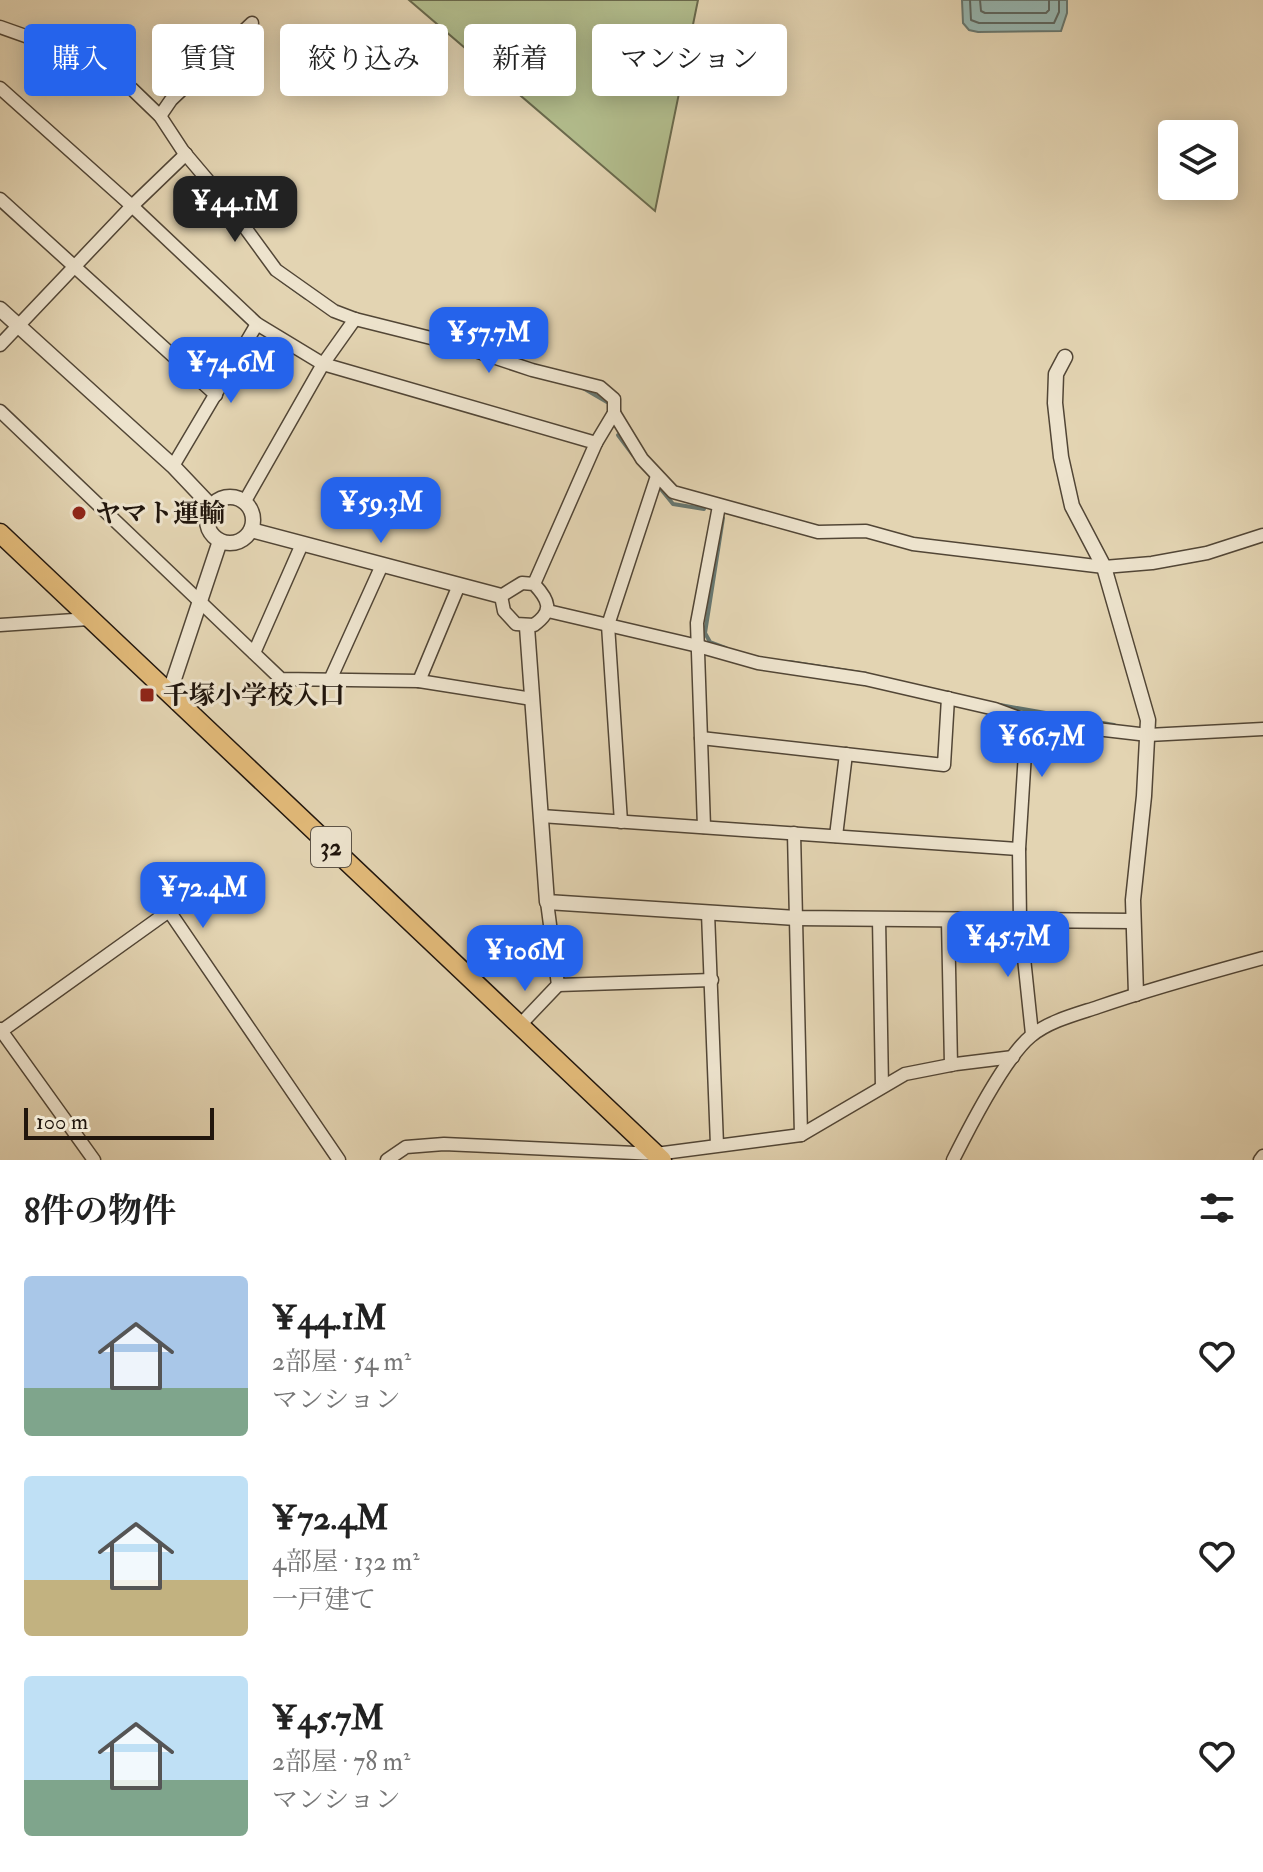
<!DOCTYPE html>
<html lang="ja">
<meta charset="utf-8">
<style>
body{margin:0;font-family:"IM FELL Double Pica","Noto Serif JP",serif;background:#f2f2f2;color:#222;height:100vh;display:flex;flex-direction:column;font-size:30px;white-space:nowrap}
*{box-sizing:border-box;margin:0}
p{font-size:26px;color:#767676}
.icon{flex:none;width:44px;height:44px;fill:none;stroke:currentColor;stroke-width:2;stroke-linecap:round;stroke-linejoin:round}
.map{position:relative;height:1160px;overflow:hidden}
.panel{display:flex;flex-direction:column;background:#fff;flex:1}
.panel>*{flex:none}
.hud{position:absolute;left:24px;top:24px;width:800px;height:72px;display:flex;gap:16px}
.buttons{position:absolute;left:1158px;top:120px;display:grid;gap:16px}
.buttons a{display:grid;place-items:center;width:80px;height:80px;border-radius:8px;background:#fff;box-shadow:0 4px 20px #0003;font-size:40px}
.scale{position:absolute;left:24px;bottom:20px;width:190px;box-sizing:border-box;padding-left:8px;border:4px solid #21160d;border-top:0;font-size:22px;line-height:28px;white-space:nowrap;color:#21160d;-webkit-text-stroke:6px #ede3cd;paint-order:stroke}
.price{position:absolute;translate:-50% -68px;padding:0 18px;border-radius:16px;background:#2563eb;color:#fff;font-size:26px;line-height:52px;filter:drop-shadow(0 2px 4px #0008)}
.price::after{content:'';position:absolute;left:50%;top:48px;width:24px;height:18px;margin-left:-12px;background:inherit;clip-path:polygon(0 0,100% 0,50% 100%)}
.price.selected{background:#222;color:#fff}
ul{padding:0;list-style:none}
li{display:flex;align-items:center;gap:24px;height:200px;padding:0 24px}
li span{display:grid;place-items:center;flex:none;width:224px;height:160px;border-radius:8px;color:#555}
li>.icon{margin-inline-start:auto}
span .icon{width:96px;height:96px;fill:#fffc;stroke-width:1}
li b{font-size:34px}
h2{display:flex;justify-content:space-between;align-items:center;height:96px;padding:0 24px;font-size:34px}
.pill{padding:0 28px;border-radius:8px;background:#fff;box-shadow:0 4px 20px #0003;font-size:28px;line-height:72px}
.pill.selected{background:#2563eb;color:#fff}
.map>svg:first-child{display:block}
.green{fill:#b2bd8d;stroke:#6a6a4d;stroke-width:2}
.water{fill:#96b7b2;stroke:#677770;stroke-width:2}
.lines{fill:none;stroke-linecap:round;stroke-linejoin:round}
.shore{stroke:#5c6660;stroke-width:2}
.stream{stroke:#677770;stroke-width:4}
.minor-casing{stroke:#524636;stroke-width:15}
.tertiary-casing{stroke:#524636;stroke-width:17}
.primary-casing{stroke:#21160d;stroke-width:21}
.minor{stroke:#ede3cd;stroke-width:12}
.tertiary{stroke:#ede3cd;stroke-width:14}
.primary{stroke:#e2ba79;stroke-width:18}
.poi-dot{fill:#8f2418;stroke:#ede3cd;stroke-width:3}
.labels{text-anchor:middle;stroke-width:6;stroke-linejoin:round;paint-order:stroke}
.shield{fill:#ede3cd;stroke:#5e5447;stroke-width:2}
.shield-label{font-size:24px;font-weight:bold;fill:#21160d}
.poi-label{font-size:26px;font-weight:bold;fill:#21160d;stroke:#ede3cd;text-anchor:start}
</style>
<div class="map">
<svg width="1263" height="1160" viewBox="0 0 1263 1160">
<rect width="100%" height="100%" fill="#e3d4b2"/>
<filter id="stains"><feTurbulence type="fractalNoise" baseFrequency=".0025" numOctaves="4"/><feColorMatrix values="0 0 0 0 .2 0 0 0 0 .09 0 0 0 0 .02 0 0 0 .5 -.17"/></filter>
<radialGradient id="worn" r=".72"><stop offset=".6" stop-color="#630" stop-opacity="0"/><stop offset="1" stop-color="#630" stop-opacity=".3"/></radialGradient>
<!-- green -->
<polygon class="green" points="409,0 698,0 655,211"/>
<!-- water -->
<polygon class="water" points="962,0 1067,0 1067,13 1061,31 978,32 969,30 963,23"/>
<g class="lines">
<!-- shore -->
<g class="shore">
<polyline points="970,0 971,20 979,23 1054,23 1059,12 1059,0"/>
<polyline points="980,0 981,11 985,13 1046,13 1049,10 1049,0"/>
</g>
<!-- stream -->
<g class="stream">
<polyline points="84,67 125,90"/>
<polyline points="281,280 306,298"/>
<polyline points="437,346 460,352"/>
<polyline points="583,388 607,402"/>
<polyline points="618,435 633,455"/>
<polyline points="656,483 673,504 704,509"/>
<polyline points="723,518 705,633 710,642 726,648"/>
<polyline points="789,662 867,674"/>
<polyline points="1000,705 1114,725"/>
</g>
<defs>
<g id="minor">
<polyline points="0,27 65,50 117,78 132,89 160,116 183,151 227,203 276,270 334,311 355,319 451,343 532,370 600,387 614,399 614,413 596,443"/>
<path d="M0,88L132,206L257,324L323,364L596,443L534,584L522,583L501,596L504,611L516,624L534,625C554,611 549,600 534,584"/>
<polyline points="160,116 171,100 252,23"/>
<polyline points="0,199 216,395"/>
<polyline points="0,345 132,206 186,154"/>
<polyline points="0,411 281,679 419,681 532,699"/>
<polyline points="614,413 642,459 673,492 818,532 866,531 913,544 1104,567 1152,563 1207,553 1263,535"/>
<polyline points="173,466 257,324"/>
<polyline points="245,501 323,364 355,319"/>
<polyline points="548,611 698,646 758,663 865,679 995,709 1027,721"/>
<polyline points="0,625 89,619"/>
<polyline points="254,653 302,544"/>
<polyline points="330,680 382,565"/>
<polyline points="419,681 459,585"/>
<polyline points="701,738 944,765 948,698"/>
<polyline points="541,816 1019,849"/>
<polyline points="621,822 608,625 657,476"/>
<polyline points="704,827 697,623 719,506"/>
<polyline points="836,836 846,754"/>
<polyline points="547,902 558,985 712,980"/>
<polyline points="708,913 717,1145"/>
<polyline points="879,919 882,1087"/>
<polyline points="948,920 951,1065"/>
<polyline points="519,1026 558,985"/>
<polyline points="0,1029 94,1160"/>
<polyline points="0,1032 169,911 339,1160"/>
<polyline points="1032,1034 1020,920 1019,849 1027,721 1148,735 1263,729"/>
<polyline points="801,1135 905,1074 956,1064 1013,1057"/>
<polyline points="387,1160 406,1147 444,1144 656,1154 801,1135 794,833"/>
<path d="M953,1160C969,1128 1005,1057 1031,1036C1049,1021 1077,1014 1098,1007C1153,988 1208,973 1263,958"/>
<polyline points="1260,1160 1263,1156"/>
</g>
<g id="tertiary">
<polyline points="0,309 173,466 211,506"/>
<polyline points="1065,357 1056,374 1055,403 1061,457 1072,506 1104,567 1148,720 1144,796 1133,900 1136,994"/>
<circle cx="230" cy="520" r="23"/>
<polyline points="251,530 501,596"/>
<polyline points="527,627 547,902 796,918 1133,921"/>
<polyline points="169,694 220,541"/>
</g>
<polyline id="primary" points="0,533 662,1160"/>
</defs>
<!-- minor casing -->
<use href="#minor" class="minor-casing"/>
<!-- tertiary casing -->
<use href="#tertiary" class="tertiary-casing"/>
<!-- primary casing -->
<use href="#primary" class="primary-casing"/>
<!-- minor -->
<use href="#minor" class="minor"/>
<!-- tertiary -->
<use href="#tertiary" class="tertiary"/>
<!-- primary -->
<use href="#primary" class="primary"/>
</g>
<!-- markers -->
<g class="poi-dot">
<circle cx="79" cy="513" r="8"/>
<rect x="139" y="687" width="16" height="16" rx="4"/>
</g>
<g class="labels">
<!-- shield labels -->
<rect class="shield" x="311" y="827" width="40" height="40" rx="6"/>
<g class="shield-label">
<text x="331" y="855">32</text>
</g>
<!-- poi labels -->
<g class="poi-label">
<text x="95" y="522">ヤマト運輸</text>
<text x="163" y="704">千塚小学校入口</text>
</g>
</g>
<rect width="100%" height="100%" filter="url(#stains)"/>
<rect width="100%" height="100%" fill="url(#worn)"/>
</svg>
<div class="buttons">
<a><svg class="icon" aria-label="layers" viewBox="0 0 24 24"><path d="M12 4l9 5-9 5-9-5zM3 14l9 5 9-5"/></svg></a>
</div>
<div class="scale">100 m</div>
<b class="price selected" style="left:235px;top:244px">¥44.1M</b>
<b class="price" style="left:489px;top:375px">¥57.7M</b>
<b class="price" style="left:231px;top:405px">¥74.6M</b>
<b class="price" style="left:381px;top:545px">¥59.3M</b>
<b class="price" style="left:1042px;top:779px">¥66.7M</b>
<b class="price" style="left:203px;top:930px">¥72.4M</b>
<b class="price" style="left:1008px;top:979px">¥45.7M</b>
<b class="price" style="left:525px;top:993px">¥106M</b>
<div class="hud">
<a class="pill selected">購入</a>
<a class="pill">賃貸</a>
<a class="pill">絞り込み</a>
<a class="pill">新着</a>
<a class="pill">マンション</a>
</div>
</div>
<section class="panel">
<h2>8件の物件<svg class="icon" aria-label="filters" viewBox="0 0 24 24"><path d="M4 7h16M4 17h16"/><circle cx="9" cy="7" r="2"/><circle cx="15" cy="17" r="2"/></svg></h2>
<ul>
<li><span style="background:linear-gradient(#a9c7e8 70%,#7fa58c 0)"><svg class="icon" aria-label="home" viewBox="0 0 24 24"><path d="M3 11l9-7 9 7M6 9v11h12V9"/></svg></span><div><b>¥44.1M</b><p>2部屋 · 54 m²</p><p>マンション</p></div><svg class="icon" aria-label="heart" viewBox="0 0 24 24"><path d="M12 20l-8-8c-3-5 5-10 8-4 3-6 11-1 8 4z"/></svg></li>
<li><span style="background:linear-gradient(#bfe0f5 65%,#c2b280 0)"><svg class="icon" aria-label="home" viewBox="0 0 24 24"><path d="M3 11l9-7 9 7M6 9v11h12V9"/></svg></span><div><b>¥72.4M</b><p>4部屋 · 132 m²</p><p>一戸建て</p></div><svg class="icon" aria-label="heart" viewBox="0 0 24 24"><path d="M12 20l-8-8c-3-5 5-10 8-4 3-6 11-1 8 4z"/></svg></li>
<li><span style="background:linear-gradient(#bfe0f5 65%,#7fa58c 0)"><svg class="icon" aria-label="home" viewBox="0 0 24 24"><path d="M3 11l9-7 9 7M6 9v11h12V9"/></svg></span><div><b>¥45.7M</b><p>2部屋 · 78 m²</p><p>マンション</p></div><svg class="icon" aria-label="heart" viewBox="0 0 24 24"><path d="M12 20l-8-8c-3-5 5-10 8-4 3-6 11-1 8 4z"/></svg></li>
</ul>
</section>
